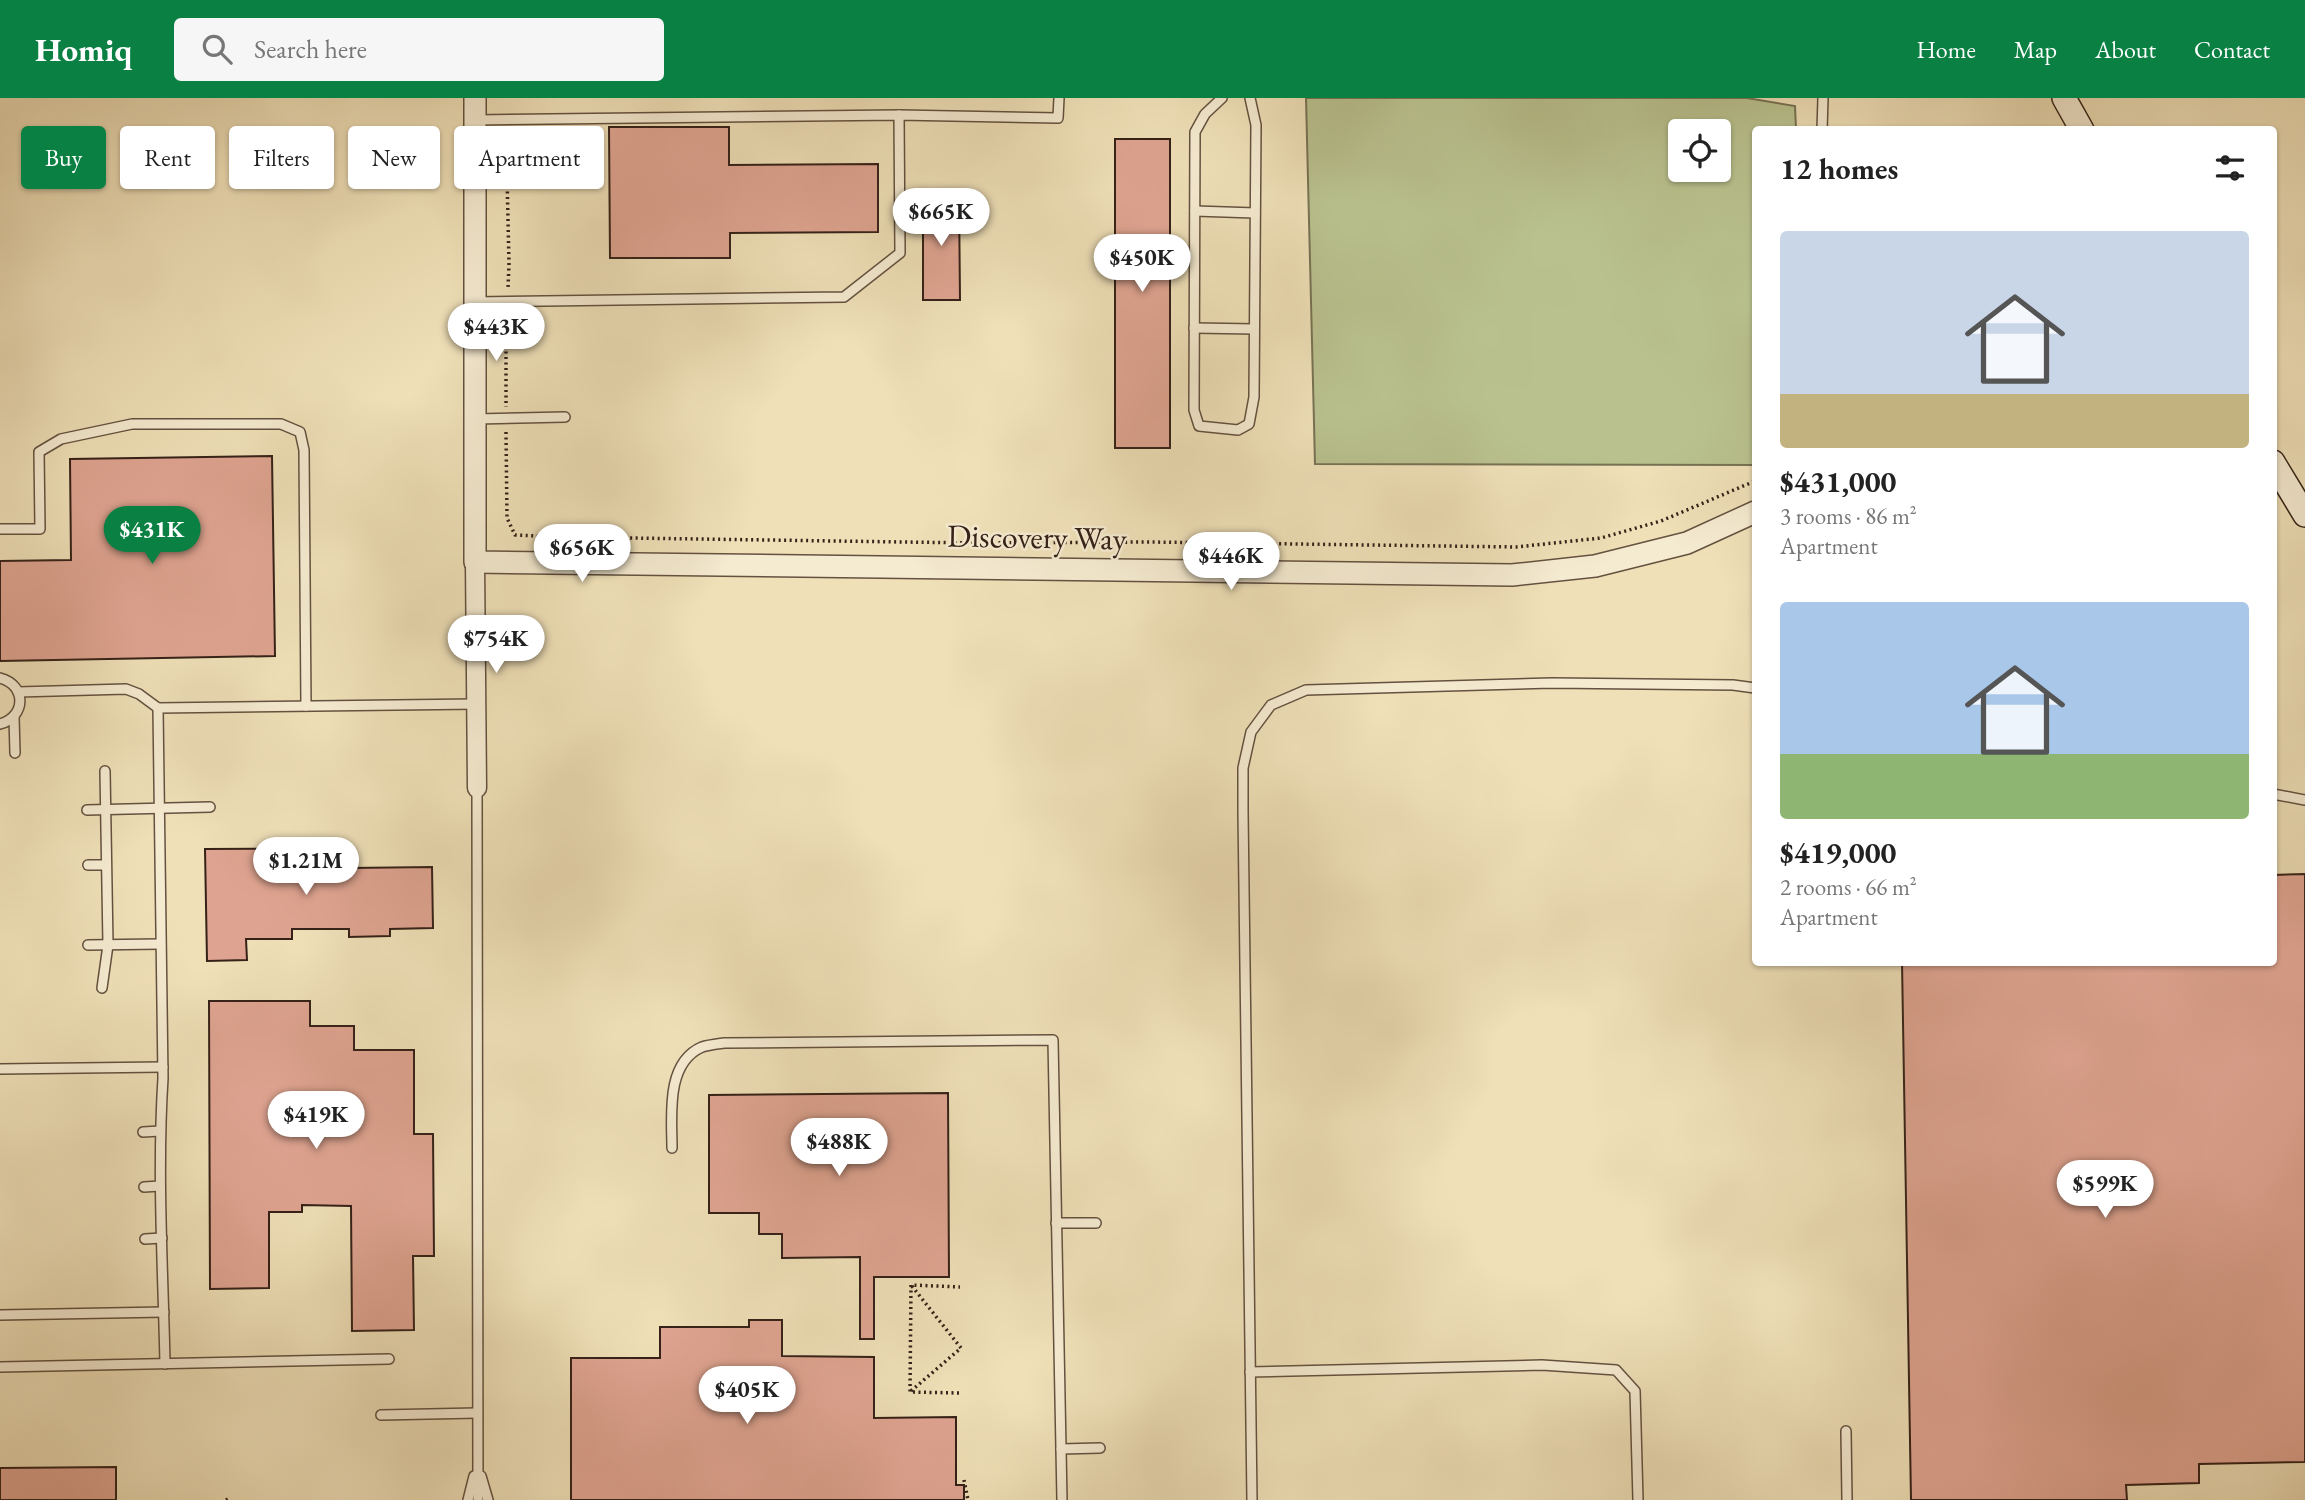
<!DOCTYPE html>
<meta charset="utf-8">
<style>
body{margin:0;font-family:"EB Garamond",serif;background:#f6f6f6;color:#222;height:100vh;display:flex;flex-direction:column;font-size:26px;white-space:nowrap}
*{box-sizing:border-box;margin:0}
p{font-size:23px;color:#767676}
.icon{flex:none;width:38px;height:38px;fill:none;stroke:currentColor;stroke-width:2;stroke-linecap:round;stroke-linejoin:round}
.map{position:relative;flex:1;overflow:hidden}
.sheet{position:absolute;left:1752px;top:28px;width:525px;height:840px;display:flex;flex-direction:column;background:#fff;border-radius:7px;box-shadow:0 2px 5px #0004}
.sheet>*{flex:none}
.guide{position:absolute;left:21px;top:28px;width:665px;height:63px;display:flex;gap:14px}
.buttons{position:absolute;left:1668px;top:21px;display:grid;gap:14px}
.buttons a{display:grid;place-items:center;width:63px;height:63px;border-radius:7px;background:#fff;box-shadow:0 2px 5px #0004;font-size:35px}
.price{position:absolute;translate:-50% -60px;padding:0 16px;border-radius:24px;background:#fff;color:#222;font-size:23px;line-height:46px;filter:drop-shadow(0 2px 4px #0008)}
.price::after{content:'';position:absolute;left:50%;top:42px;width:21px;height:16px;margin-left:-10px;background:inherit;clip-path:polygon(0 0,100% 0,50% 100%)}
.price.current{background:#0b8043;color:#fff}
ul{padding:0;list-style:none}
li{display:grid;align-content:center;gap:14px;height:371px;padding:0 28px}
li span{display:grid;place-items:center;height:217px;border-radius:7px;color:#555}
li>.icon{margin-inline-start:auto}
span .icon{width:126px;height:126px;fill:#fffc;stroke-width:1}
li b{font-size:30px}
h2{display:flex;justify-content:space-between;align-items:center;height:84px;padding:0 28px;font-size:30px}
.pill{padding:0 24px;border-radius:7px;background:#fff;box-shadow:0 2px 5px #0004;font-size:24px;line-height:63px}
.pill.current{background:#0b8043;color:#fff}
header{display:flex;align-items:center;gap:42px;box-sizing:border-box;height:98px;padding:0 35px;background:#0b8043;color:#fff}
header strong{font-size:33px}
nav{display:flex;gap:38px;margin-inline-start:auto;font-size:24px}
.search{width:490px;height:63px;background:#f6f6f6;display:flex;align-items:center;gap:18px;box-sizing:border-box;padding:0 24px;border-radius:7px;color:#767676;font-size:26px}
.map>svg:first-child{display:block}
.green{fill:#b9c28f;stroke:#777254;stroke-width:2;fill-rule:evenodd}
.building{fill:#dfa491;stroke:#352118;stroke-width:2}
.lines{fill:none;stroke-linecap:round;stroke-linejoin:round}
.service-casing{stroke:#645140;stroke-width:12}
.minor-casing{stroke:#645140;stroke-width:21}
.tertiary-casing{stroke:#645140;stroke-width:24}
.secondary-casing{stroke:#352118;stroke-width:26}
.path{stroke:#352118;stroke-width:3.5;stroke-dasharray:2 3.5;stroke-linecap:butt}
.service{stroke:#f5ebd1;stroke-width:9}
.minor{stroke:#f5ebd1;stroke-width:18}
.tertiary{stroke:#f5ebd1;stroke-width:21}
.secondary{stroke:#f5ebd1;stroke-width:23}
.labels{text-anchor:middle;stroke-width:5;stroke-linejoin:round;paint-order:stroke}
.street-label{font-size:32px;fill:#352118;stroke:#f5ebd1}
</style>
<header>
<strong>Homiq</strong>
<div class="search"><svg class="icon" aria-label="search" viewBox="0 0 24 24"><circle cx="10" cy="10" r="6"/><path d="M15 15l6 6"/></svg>Search here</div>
<nav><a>Home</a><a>Map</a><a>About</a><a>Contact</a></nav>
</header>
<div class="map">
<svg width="2305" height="1402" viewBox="0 0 2305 1402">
<rect width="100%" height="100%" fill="#efe0b8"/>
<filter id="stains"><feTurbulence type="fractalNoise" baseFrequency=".00286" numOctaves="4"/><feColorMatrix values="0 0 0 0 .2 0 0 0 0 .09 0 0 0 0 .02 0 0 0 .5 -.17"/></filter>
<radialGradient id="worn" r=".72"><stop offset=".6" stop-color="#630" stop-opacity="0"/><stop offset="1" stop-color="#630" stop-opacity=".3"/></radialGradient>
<!-- green -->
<path class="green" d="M1306,0H1747L1795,8L1796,31L1755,32V367L1315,366ZM1680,33H1718V72H1680Z"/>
<!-- building -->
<g class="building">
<polygon points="609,29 729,29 729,67 878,66 878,134 730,135 730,160 610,160"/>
<rect x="1115" y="41" width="55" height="309"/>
<polygon points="959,97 960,202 923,202 923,98"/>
<polygon points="272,358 275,558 0,563 0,463 71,462 70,361"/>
<polygon points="350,750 350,770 432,769 433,830 390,831 390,838 349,839 349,831 292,831 292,841 246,841 247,862 207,863 205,751"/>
<polygon points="2305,776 2305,1364 2199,1366 2199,1385 2126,1387 2127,1402 1911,1402 1902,864 2273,864 2273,777"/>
<polygon points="209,903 310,903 310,928 354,928 354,952 414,952 414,1036 433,1036 434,1158 413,1158 414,1232 352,1233 351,1108 302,1107 302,1114 269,1114 269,1190 210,1191"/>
<polygon points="948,995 949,1179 874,1179 874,1241 860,1241 860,1159 782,1160 782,1136 759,1136 759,1115 709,1115 709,997"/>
<polygon points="749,1222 782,1222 782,1258 874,1259 874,1320 956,1319 956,1387 964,1387 964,1402 571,1402 571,1260 660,1260 660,1229 749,1229"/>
<polygon points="116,1369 116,1402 0,1402 0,1370"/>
</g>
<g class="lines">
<defs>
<g id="service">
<polyline points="1222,0 1205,16 1195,34 1194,312 1199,328 1238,332 1249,326 1254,299 1256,27 1250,0"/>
<polyline points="476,22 899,17 1058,20 1059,0"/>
<polyline points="1822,32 1823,0"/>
<polyline points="1195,113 1255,115"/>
<polyline points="475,204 844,199 900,155 899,17"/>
<polyline points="1194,230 1254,231"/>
<polyline points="475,321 565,319"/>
<polyline points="0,431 40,431 39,354 61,341 132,326 281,326 300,334 304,352 306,608"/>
<path d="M0,580C27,587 26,619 0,626"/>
<polyline points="18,594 126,591 139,596 158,610"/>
<polyline points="14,619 15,655"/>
<polyline points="477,690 478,1402"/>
<polyline points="2273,696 2305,702"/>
<polyline points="87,712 210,709"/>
<polyline points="88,767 106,767"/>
<polyline points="88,847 160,846"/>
<polyline points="102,890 108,847 105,673"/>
<polyline points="0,971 163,969"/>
<polyline points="143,1034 160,1033"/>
<path d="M672,1050C672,1019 665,965 702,949C708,947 717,946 724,945L1053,942L1062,1402"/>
<polyline points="144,1089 160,1088"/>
<polyline points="1056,1125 1096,1125"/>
<polyline points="145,1141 162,1140"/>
<polyline points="0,1217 164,1214"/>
<path d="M165,1266C163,1170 157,1075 163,980L158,610L477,606"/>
<polyline points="0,1269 389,1261"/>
<polyline points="1250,1274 1542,1267 1616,1272 1635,1293 1638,1402"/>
<polyline points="381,1317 477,1315"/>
<polyline points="1846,1333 1847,1402"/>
<polyline points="1061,1351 1100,1350"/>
<polyline points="481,1378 488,1402"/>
<polyline points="468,1402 474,1378"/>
<polyline points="1252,1402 1243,714 1243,670 1251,634 1271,607 1306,592 1552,585 1733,587 1755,590"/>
</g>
<polyline id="minor" points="475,464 477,690"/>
<polyline id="tertiary" points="475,0 475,464 1512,477 1595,468 1687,445 1755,414"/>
<g id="secondary">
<polyline points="2064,0 2082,32"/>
<polyline points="2273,364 2305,417"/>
</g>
</defs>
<!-- service casing -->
<use href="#service" class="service-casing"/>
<!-- minor casing -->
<use href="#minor" class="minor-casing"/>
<!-- tertiary casing -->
<use href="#tertiary" class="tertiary-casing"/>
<!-- secondary casing -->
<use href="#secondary" class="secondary-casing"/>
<!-- path -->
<g class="path">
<polyline points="506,33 509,166 508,190"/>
<polyline points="506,215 506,309"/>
<polyline points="506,334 507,420 515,437 563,439 972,445 1150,444 1516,449 1601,440 1661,423 1755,383"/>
<polyline points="911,1293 961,1250 911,1187"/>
<polyline points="959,1295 910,1294 911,1187 960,1189"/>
<polyline points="964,1382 968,1402"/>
<polyline points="226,1402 228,1401"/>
</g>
<!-- service -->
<use href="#service" class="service"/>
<!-- minor -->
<use href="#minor" class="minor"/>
<!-- tertiary -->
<use href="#tertiary" class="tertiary"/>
<!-- secondary -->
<use href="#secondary" class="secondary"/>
</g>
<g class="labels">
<!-- street labels -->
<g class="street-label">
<text transform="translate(1037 439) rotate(1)" y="11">Discovery Way</text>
</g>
</g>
<rect width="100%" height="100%" filter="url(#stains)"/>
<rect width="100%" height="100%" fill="url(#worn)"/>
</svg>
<div class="buttons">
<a><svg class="icon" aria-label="locate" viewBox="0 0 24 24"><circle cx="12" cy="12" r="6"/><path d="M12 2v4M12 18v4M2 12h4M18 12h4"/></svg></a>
</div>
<b class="price" style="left:941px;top:150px">$665K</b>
<b class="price" style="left:1142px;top:196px">$450K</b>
<b class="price" style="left:496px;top:265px">$443K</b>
<b class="price current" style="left:152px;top:468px">$431K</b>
<b class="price" style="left:582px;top:486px">$656K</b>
<b class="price" style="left:1231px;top:494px">$446K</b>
<b class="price" style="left:496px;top:577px">$754K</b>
<b class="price" style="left:306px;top:799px">$1.21M</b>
<b class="price" style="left:316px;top:1053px">$419K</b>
<b class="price" style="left:839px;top:1080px">$488K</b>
<b class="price" style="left:2105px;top:1122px">$599K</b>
<b class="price" style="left:747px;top:1328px">$405K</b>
<div class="guide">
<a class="pill current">Buy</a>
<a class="pill">Rent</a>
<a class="pill">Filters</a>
<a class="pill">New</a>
<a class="pill">Apartment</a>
</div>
<section class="sheet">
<h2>12 homes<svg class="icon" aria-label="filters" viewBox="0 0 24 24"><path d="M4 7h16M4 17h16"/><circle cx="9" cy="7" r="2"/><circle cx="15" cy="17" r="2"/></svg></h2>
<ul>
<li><span style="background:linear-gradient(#c9d6e8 75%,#c2b280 0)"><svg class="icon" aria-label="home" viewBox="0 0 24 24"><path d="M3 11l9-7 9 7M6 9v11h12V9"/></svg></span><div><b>$431,000</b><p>3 rooms · 86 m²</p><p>Apartment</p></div></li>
<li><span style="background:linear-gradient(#a9c7e8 70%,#8fb573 0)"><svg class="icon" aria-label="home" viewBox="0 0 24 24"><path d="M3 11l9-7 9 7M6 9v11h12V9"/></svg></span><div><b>$419,000</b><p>2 rooms · 66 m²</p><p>Apartment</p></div></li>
</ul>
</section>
</div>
